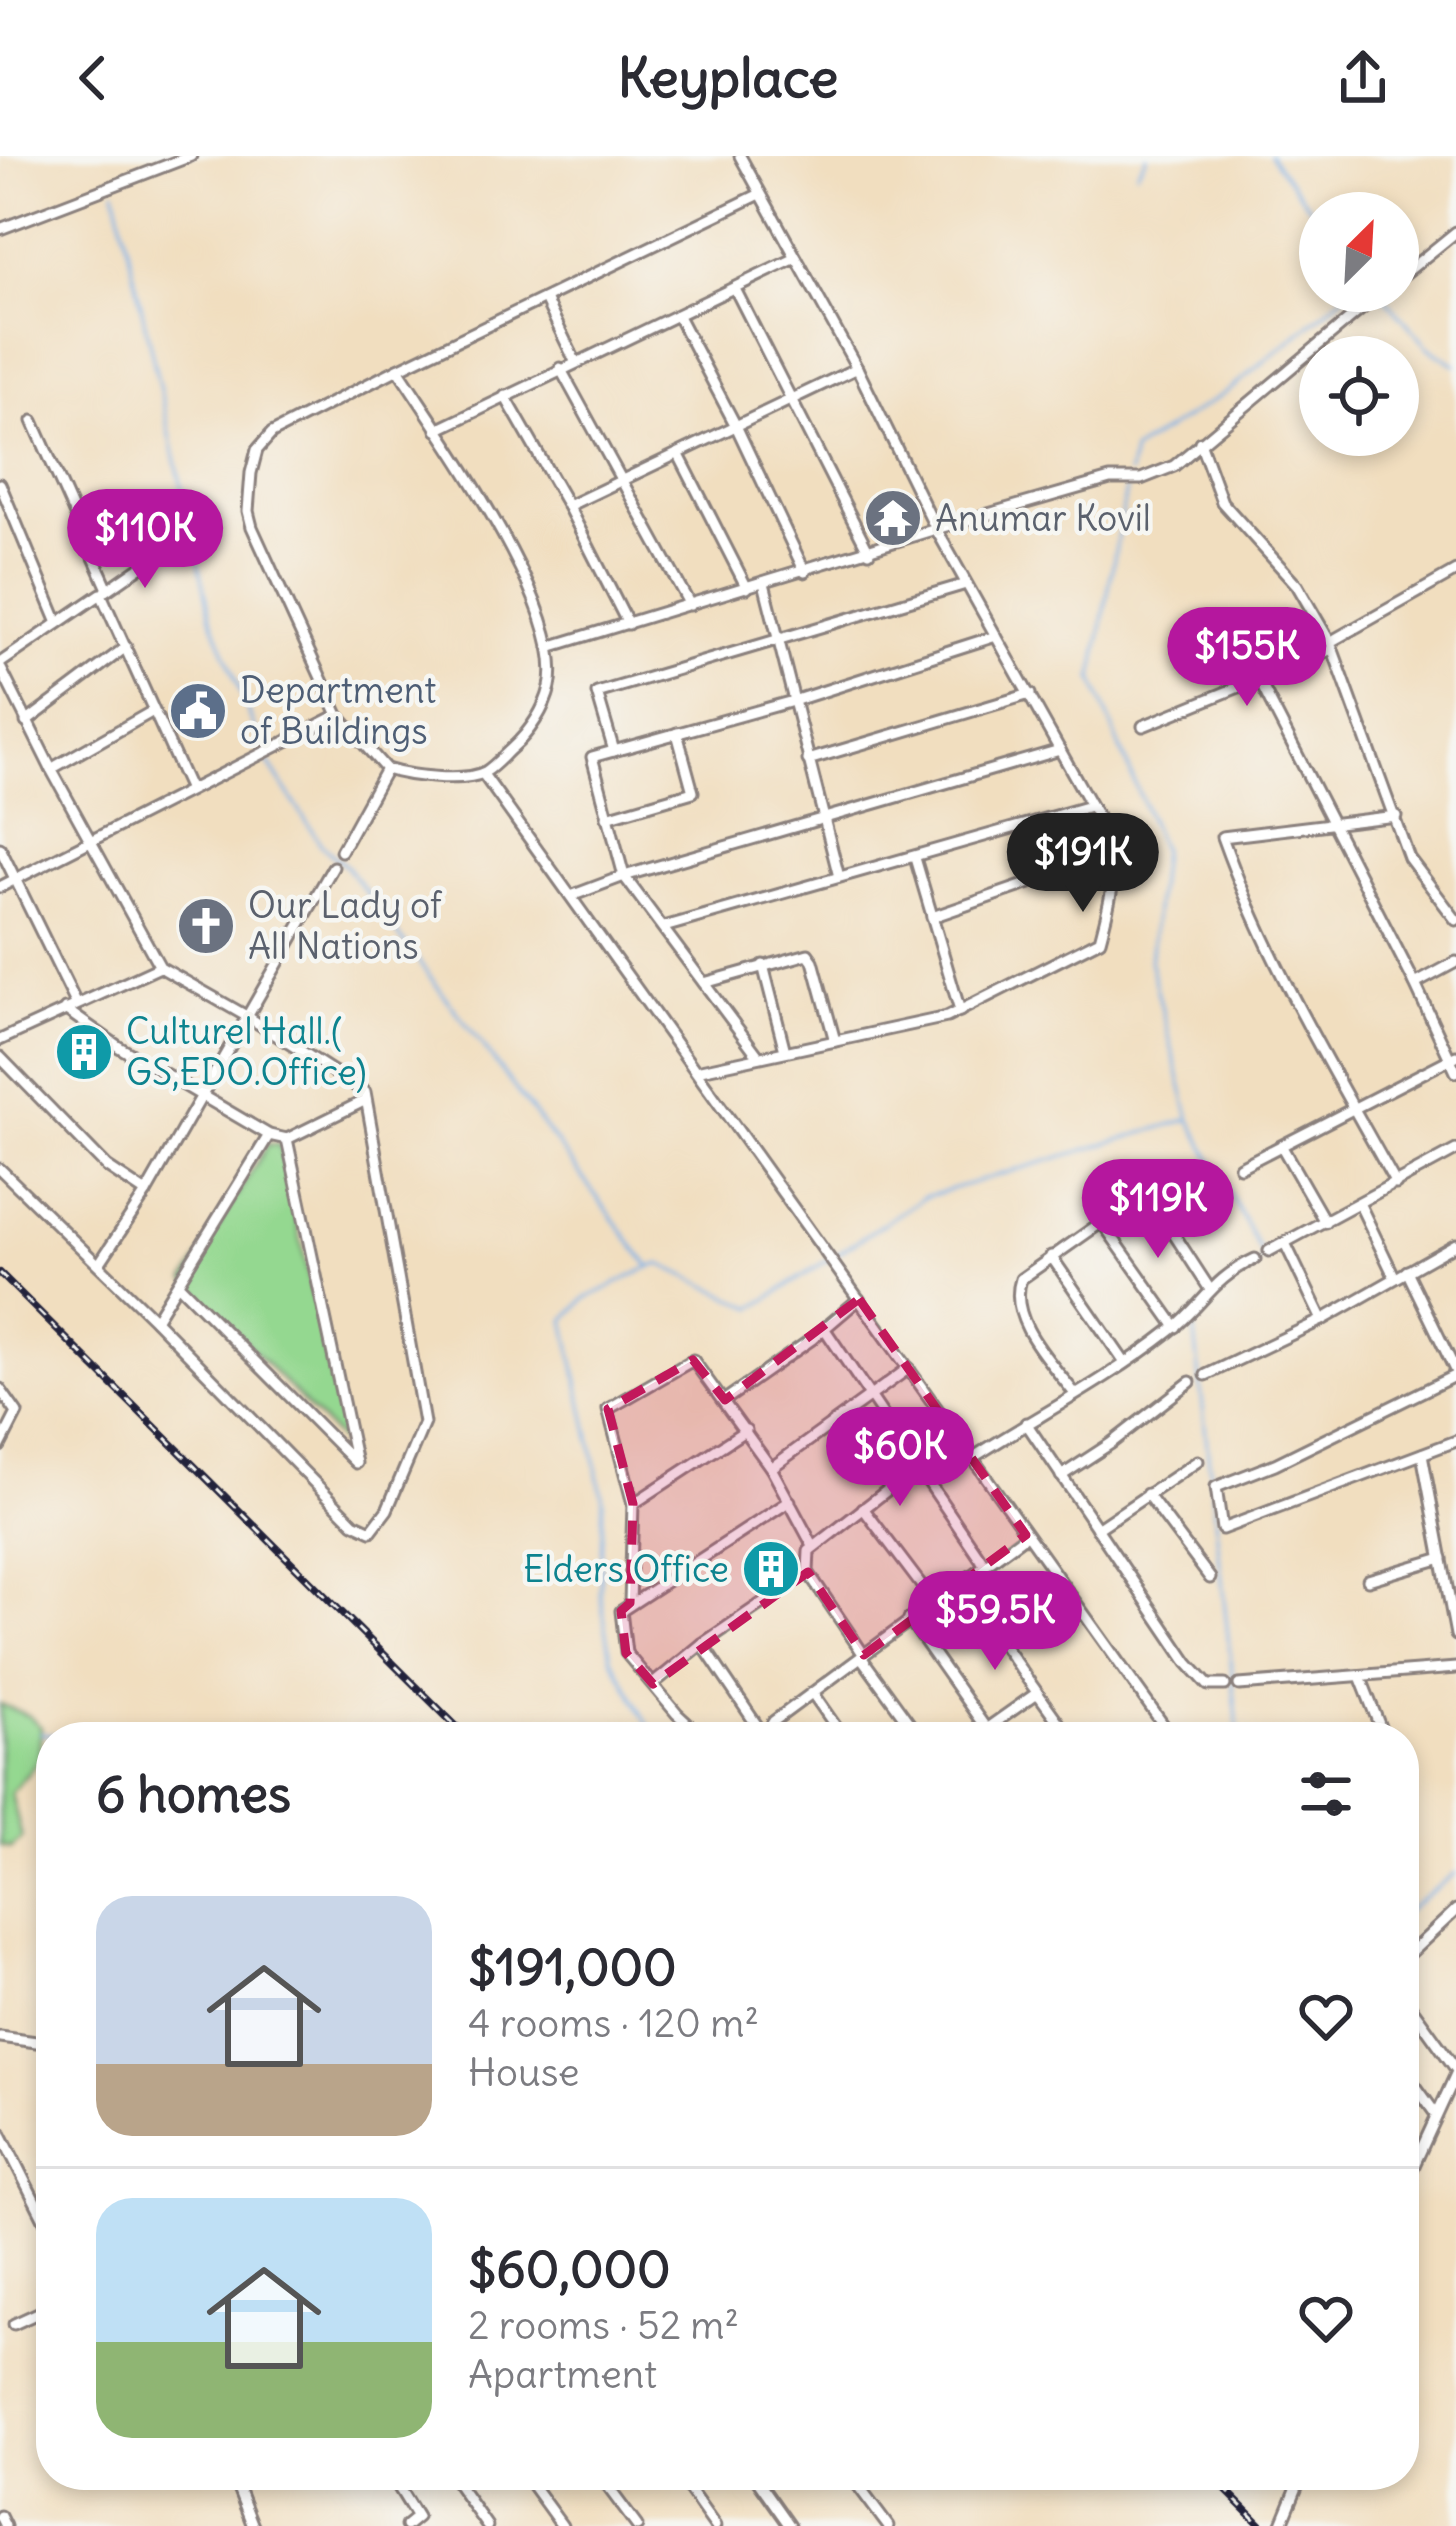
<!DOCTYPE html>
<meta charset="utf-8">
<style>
body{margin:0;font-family:Delius,sans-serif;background:#f2f2f3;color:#2b2b33;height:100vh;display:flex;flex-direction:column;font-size:45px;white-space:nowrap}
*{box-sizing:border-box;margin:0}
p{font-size:39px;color:#7c7c81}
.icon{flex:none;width:66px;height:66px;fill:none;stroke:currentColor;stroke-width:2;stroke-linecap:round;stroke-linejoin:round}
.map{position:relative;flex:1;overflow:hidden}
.panel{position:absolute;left:36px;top:1566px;width:1383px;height:768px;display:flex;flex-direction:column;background:#fff;border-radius:48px;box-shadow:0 6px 18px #0003}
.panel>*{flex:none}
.needle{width:78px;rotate:24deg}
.buttons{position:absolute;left:1299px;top:36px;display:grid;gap:24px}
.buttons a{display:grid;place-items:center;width:120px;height:120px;border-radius:50%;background:#fff;box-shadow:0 6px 18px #0003;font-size:60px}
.price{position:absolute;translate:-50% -102px;padding:0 27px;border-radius:42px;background:#b5179e;color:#fff;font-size:39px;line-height:78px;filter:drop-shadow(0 3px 6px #0008)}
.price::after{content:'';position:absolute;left:50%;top:72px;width:36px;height:27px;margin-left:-18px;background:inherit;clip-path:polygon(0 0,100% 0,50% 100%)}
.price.selected{background:#222;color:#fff}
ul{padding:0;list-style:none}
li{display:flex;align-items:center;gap:36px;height:300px;padding:0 60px}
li+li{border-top:3px solid #e1e1e2}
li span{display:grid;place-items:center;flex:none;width:336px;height:240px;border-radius:36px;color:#555}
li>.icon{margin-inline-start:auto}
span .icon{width:144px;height:144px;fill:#fffc;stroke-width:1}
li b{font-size:51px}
h2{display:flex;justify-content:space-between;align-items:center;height:144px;padding:0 60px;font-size:51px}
header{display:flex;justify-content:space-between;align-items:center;height:156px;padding:0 60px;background:#fff;font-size:54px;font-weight:700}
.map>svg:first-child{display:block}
.green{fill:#94d890;stroke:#5b7d66;stroke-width:3}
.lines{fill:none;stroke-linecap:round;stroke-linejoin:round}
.stream{stroke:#77afe6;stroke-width:3}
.minor-casing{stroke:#8a807d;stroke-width:15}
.minor{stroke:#fff;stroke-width:9}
.rail-casing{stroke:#22223b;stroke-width:8}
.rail{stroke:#f6f6f2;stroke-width:3;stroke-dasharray:9;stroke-linecap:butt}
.marked{fill:#c2185b;fill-opacity:0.2;stroke:#c2185b;stroke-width:9;stroke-dasharray:24 15;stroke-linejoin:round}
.labels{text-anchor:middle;stroke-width:9;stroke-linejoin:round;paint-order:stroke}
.worship-label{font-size:36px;fill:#5b616d;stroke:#f6f6f2;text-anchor:start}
.service-label{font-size:36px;fill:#4e5e75;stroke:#f6f6f2;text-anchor:start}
.culture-label{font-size:36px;fill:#0d838f;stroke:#f6f6f2;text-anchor:start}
</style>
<header><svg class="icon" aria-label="back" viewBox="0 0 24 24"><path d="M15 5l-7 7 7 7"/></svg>Keyplace<svg class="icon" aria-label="share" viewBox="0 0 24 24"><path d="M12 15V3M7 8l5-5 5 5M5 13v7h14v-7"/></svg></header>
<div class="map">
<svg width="1456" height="2370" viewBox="0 0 1456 2370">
<rect width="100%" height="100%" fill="#f6f6f2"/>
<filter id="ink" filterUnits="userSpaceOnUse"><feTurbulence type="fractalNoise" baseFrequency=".00833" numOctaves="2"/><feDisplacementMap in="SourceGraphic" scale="24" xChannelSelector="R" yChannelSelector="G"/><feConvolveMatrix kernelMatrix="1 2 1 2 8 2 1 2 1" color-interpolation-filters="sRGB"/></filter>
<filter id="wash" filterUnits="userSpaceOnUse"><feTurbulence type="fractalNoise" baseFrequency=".004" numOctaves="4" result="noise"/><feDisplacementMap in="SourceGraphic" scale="48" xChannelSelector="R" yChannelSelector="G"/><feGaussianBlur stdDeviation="2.7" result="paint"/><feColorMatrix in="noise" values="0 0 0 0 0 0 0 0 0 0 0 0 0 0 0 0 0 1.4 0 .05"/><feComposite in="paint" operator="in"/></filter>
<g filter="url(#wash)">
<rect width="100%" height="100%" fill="#f1debf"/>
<!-- green -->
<g class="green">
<polygon points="268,988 280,989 346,1291 186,1124"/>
<polygon points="0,1548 29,1560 41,1571 39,1604 11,1637 22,1682 11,1692 0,1689"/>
</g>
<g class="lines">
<!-- stream -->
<g class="stream">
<polyline points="1270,0 1320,65"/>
<polyline points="1137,16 1147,0"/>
<polyline points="115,34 211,461 262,592"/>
<polyline points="1384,141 1428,191 1456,209"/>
<polyline points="1129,318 1133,295 1231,233 1350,135"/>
<polyline points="265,601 322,690 347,711 650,1111 585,1143 565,1164 603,1343 600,1437 611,1501 655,1581"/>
<polyline points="1190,963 1264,1102 1259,1105"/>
<polyline points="651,1111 661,1108 754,1152 924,1041 1190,963 1150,807 1161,693 1093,523 1127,327"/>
<polyline points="1193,1160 1239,1581"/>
<polyline points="41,1577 65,1581"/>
<polyline points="1404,1757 1456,1717"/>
</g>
</g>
</g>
<g filter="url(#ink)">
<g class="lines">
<defs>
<g id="minor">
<polyline points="0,73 191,0"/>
<polyline points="1398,123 1456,76"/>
<polyline points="735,133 869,396"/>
<polyline points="545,143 575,205"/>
<polyline points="678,160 737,272 805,416"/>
<polyline points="560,212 690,449"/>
<path d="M398,213C441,280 568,454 550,531C545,553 529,577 512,592C504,599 495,610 485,616C464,627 408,620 386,613L338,559L252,371L248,355L251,317L257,294L272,277Z"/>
<polyline points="398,213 760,38"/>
<polyline points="505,240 568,350 628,468"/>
<polyline points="33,265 108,433"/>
<polyline points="437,274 796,102"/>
<polyline points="1200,286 1222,346 1297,429 1330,486 1409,702 1456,764"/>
<polyline points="679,299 747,432"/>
<polyline points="0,328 58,467"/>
<polyline points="568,350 857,212"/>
<polyline points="764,427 839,721"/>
<polyline points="106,435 162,396"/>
<polyline points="1330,486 1456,415"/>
<polyline points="549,491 936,373 1110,323 1141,323 1174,310 1383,135"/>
<polyline points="0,507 101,438 189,632"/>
<polyline points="0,511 51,613 160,811 248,861 365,936 424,1267 387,1354 371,1375 354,1367 155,1164 0,1013"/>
<polyline points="1259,524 1415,828 1456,916"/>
<polyline points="26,566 126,491"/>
<polyline points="1143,570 1332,493"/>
<polyline points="614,595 597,537 966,428"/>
<polyline points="808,604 1030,538"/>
<polyline points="51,613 153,555"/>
<polyline points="483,618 1172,1581"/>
<polyline points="607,661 693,636 677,577"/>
<polyline points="0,692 76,847"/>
<polyline points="341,695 386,613"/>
<polyline points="915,702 960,855"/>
<polyline points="0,731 338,559"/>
<polyline points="571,740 624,720 1060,594"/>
<polyline points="932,761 1114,698"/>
<polyline points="664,771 1090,650"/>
<polyline points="763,809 785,895"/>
<polyline points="704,827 808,798 813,805 835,885"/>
<polyline points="1415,828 1456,806"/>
<polyline points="65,853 119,891 269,979 287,983 356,1307 178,1128"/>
<polyline points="0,884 160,811"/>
<polyline points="0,901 107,1011 146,1037"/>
<polyline points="759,901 624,720 592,601 793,545 996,480"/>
<path d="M696,915L947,861L1100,784C1108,753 1118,719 1112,687L936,373L857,212L740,0"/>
<polyline points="287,983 366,944"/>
<polyline points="1282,991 1325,1066"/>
<polyline points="1240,1011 1456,900"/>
<path d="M1396,1028C1333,914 1266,804 1222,681L1396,660"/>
<polyline points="1360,1049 1395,1122"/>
<polyline points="1101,1065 1176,1171"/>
<polyline points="1285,1087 1322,1164"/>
<polyline points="1269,1095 1456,994"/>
<polyline points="1051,1100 1125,1207"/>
<polyline points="99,1108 146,1037 333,711"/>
<polyline points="1407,1115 1456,1216"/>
<polyline points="155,1164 269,979"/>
<polyline points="824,1172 984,1408"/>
<polyline points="1206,1219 1322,1164 1456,1088"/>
<polyline points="1456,1219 1275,1308 1216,1331 1222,1373 1456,1285"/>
<polyline points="0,1233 17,1257 0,1290"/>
<path d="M1075,1238C1052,1207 1007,1164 1021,1123L1146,1035L1209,1132"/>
<polyline points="725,1244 812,1183 859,1143"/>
<polyline points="1026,1267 1188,1507 1208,1529 1225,1529"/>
<polyline points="1422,1298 1456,1479"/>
<path d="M972,1302C1038,1260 1109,1223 1170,1175C1204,1149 1211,1123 1255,1103"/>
<polyline points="771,1312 909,1212"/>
<polyline points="1061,1320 1110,1288 1190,1226"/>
<polyline points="1147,1338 1210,1422"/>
<polyline points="633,1348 746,1274"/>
<polyline points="863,1352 934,1446"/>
<polyline points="1097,1373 1198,1305"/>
<polyline points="1368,1424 1442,1402"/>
<polyline points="958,1426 1069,1581"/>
<polyline points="630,1447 633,1348 608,1253 693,1204 771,1312 813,1390"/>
<polyline points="909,1463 992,1581"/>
<polyline points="702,1488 764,1580"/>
<polyline points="864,1499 808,1416 809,1395 957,1280"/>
<polyline points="861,1501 919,1581"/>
<polyline points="1360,1520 1384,1581"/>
<polyline points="653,1528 702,1488 808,1416"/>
<polyline points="1239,1529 1456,1512"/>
<polyline points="813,1538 843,1581"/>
<polyline points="986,1573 1037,1537"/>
<polyline points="702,1581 677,1558 626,1497 621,1455 790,1345"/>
<polyline points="764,1581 774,1565 1026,1379"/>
<polyline points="1404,1803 1456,1754"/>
<polyline points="1404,1841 1456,1913"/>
<polyline points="0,1881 51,1888"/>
<polyline points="1404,1914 1435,1957"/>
<polyline points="0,1976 51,2077"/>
<polyline points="1404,2031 1456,1918"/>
<polyline points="14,2168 51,2151"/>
<polyline points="391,2319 417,2361 406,2370"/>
<polyline points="451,2319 487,2370"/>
<polyline points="525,2319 562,2370"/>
<polyline points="599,2319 637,2370"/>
<polyline points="679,2319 715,2370"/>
<polyline points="754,2319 790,2370"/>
<polyline points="850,2319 888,2370"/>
<polyline points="234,2322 253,2370"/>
<polyline points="0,2360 5,2370"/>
<polyline points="1281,2370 1302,2319"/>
</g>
</defs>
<!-- minor casing -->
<use href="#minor" class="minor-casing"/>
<!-- minor -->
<use href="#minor" class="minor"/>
<defs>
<g id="rail">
<polyline points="0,1117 467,1581"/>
<polyline points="1211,2319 1262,2370"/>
</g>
</defs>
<!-- rail casing -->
<use href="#rail" class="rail-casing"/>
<!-- rail -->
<use href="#rail" class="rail"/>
</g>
</g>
<!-- marked area -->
<path class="marked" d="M859,1143L1026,1379L864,1499L808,1416L653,1528L626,1497L621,1455L630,1447L633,1348L608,1253L693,1204L725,1244Z"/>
<!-- icons -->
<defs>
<symbol id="temple-disc" viewBox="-11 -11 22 22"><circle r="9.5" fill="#6b7280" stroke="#f6f6f2"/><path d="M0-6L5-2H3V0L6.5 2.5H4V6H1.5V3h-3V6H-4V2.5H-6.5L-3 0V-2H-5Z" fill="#fff"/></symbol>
<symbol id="civic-disc" viewBox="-11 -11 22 22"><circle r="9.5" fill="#5c6f8a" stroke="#f6f6f2"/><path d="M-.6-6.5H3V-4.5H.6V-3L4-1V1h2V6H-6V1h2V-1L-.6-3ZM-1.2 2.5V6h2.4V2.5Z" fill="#fff"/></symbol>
<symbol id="church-disc" viewBox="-11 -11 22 22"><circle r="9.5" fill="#6b7280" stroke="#f6f6f2"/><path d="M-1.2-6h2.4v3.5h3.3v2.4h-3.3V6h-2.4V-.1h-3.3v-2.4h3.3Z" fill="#fff"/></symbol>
<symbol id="building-disc" viewBox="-11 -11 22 22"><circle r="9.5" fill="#0f9aa8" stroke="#f6f6f2"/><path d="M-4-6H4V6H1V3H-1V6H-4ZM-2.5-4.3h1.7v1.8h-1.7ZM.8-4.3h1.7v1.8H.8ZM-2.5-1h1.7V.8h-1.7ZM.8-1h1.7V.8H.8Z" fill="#fff"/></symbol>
</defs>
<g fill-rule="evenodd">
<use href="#temple-disc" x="860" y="329" width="66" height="66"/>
<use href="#civic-disc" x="165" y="522" width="66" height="66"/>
<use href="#church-disc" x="173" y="737" width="66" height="66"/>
<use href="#building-disc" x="51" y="863" width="66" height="66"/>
<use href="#building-disc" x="738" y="1380" width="66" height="66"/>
</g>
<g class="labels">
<!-- worship labels -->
<g class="worship-label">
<text x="935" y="375">Anumar Kovil</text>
<text x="248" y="762">Our Lady of<tspan x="248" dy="41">All Nations</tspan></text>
</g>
<!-- service labels -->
<g class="service-label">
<text x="240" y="547">Department<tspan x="240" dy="41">of Buildings</tspan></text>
</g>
<!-- culture labels -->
<g class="culture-label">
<text x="126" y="888">Culturel Hall.(<tspan x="126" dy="41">GS,EDO.Office)</tspan></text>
<text x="729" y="1426" text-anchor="end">Elders Office</text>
</g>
</g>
</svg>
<div class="buttons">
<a><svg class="needle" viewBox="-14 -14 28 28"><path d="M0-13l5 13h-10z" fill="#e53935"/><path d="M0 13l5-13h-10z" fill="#7c7c81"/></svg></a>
<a><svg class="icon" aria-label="locate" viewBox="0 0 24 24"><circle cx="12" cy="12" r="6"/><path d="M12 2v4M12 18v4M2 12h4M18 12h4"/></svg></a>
</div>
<b class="price" style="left:145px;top:435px">$110K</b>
<b class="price" style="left:1247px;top:553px">$155K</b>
<b class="price selected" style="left:1083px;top:759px">$191K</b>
<b class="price" style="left:1158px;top:1105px">$119K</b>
<b class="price" style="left:900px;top:1353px">$60K</b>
<b class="price" style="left:995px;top:1517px">$59.5K</b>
<section class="panel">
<h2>6 homes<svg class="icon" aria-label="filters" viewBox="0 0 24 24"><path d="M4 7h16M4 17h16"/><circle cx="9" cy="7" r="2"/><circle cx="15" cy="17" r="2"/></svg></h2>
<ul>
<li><span style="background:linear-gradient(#c9d6e8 70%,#b9a48a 0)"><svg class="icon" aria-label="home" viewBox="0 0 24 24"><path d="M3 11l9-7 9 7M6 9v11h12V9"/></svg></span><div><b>$191,000</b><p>4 rooms · 120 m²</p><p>House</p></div><svg class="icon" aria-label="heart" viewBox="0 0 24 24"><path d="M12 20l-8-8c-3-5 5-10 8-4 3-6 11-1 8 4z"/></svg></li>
<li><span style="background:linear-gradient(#bfe0f5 60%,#8fb573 0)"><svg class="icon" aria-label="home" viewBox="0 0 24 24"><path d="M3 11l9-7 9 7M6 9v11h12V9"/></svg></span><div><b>$60,000</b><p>2 rooms · 52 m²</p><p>Apartment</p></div><svg class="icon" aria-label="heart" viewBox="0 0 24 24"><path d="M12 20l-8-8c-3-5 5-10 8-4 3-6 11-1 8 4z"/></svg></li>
</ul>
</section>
</div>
